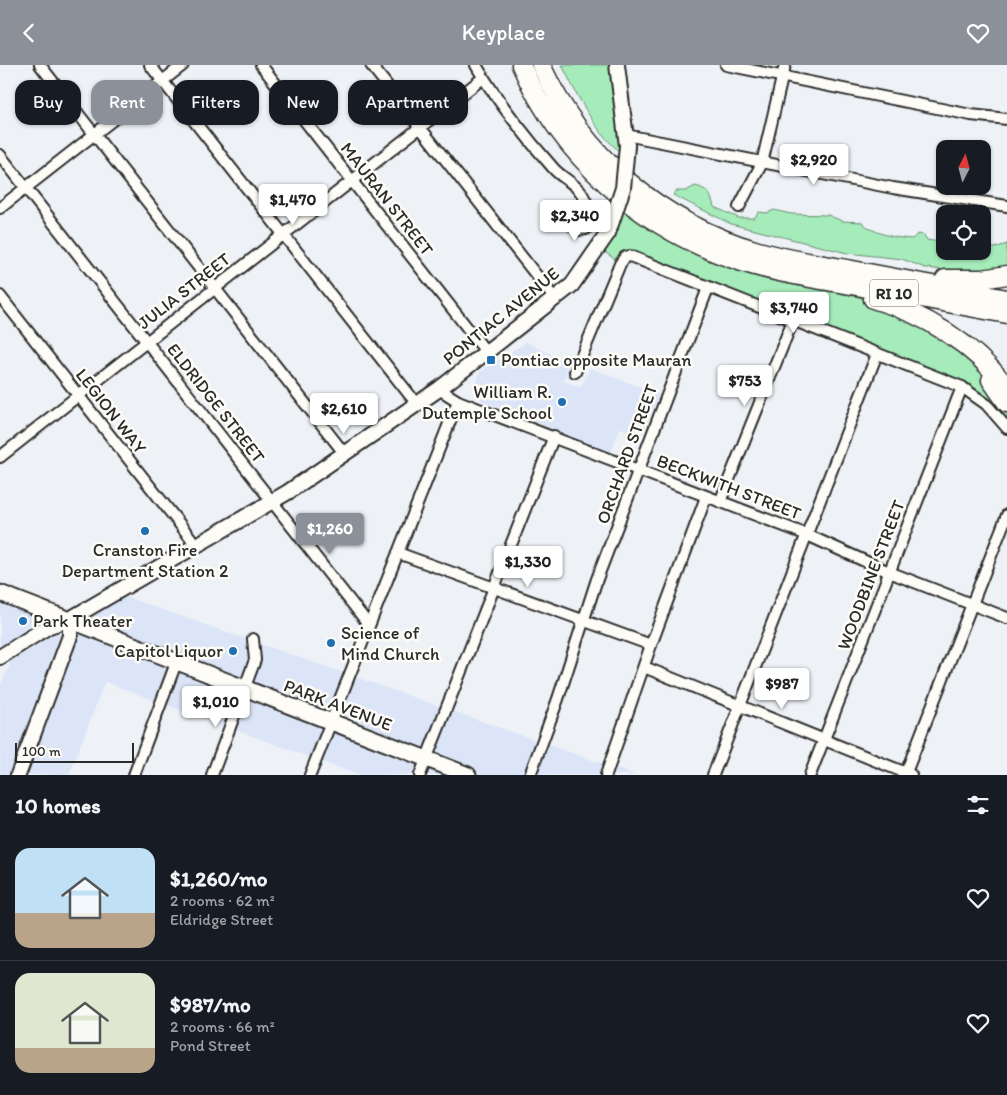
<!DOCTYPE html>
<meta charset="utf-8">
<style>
body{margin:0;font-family:Itim,sans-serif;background:#242831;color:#f1f3f6;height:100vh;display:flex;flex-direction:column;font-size:19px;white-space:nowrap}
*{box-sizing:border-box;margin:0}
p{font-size:16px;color:#9ea1a6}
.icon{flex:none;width:28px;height:28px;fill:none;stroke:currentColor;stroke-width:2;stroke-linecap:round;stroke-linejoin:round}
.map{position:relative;height:710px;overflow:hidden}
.details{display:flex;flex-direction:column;background:#171b24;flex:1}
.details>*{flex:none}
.hud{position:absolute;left:15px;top:15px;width:500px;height:45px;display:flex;gap:10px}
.needle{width:32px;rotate:6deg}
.tools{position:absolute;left:936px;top:75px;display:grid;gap:10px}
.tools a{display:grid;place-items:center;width:55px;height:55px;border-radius:10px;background:#171b24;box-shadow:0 1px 4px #0004;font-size:25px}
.scale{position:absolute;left:15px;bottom:12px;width:119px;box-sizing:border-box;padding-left:5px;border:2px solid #2b2b2b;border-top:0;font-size:14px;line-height:18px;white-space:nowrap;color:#2b2b2b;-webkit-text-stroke:4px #fdfcf7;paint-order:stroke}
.price{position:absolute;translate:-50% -42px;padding:0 11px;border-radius:5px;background:#fff;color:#222;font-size:16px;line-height:32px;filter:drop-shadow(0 1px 2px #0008)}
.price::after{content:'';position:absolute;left:50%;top:30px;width:15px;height:11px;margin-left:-8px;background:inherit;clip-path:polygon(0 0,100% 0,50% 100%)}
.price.current{background:#8c9099;color:#fff}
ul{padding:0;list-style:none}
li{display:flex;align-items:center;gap:15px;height:125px;padding:0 15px}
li+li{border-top:1px solid #363941}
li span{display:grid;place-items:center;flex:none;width:140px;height:100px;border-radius:15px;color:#555}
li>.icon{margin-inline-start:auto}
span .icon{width:60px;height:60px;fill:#fffc;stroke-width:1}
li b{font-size:21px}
h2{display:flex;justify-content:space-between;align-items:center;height:60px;padding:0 15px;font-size:21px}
.chip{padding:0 18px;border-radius:15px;background:#171b24;box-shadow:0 1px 4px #0004;font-size:18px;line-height:45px}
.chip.current{background:#8c9099;color:#fff}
header{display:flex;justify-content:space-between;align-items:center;height:65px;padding:0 15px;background:#8c9099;color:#fff;font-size:22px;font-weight:600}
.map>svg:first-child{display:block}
.built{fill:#dbe5f7}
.green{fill:#a5ecba;stroke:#688c72}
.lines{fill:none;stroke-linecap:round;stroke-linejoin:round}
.street-casing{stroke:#2b2b2b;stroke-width:14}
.secondary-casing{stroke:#2b2b2b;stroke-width:18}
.primary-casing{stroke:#2b2b2b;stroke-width:19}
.highway-casing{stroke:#2b2b2b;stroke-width:21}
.street{stroke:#fdfcf7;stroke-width:10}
.secondary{stroke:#fdfcf7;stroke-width:14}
.primary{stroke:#fdfcf7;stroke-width:15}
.highway{stroke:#fdfcf7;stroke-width:18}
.secondary-bridge-casing{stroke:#2b2b2b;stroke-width:18;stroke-linecap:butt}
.secondary-bridge{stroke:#fdfcf7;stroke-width:14}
.poi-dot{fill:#1f6fb2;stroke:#fdfcf7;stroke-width:2}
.labels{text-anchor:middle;stroke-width:5;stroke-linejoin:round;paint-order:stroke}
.shield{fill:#fdfcf7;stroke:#6a6a68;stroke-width:1}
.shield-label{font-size:16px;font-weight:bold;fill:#2b2b2b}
.street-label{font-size:18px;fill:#2b2b2b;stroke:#fdfcf7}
.poi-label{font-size:18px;fill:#2b2b2b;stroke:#fdfcf7;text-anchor:start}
</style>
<header><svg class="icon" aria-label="back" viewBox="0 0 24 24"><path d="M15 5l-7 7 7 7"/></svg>Keyplace<svg class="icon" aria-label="heart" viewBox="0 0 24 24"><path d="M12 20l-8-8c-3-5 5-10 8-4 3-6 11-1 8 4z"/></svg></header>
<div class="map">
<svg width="1007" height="710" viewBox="0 0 1007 710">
<rect width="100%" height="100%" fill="#eef2f7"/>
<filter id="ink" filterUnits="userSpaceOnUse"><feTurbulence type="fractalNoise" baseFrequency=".02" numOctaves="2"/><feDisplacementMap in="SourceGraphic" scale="10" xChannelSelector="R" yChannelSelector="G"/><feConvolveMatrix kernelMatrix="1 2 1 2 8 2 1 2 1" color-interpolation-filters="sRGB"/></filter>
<g filter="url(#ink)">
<!-- built -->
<g class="built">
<polygon points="526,277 570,299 564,316 581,322 590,303 659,329 641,370 620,363 611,387 482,336 475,321 480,307"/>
<polygon points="0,528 83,554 115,528 635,710 358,710 105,617 69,710 0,710 0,621 10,599 0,591"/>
</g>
<!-- green -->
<g class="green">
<path d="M562,0H618L627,92C597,72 578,32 562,0Z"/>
<path d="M695,121C708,124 711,129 714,142L739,153H754L759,147L767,148L774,145L791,149L828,150L842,156L862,157C873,169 896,173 912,174L918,169L924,170L927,175L945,178V186H982L983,182L995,183L1007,179V204L972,208L925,203L902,194L847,188L731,159L673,130L676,126H686Z"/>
<polygon points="619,141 828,224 885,239 964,283 1007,339 1007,362 980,333 629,193 620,198 602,185"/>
</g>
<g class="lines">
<defs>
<g id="street">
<polyline points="40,0 344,388"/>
<polyline points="150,0 416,338"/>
<polyline points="261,0 487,288"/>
<polyline points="371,0 555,234"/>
<path d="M476,0C494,32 529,76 554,104C562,113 575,118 582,129C588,140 596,154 586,164L578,165L572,160C570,150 576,141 585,138"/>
<polyline points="726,0 971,50 1007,54"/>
<polyline points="626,70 893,123 1007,141"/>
<polyline points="0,90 369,560"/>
<polyline points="739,142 762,98 785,0"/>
<polyline points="0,143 183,0"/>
<polyline points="0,231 197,481"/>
<polyline points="575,307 620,199 625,192 630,191 962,322 986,339 1007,363"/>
<polyline points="439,324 458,336 805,469 889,507 1007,553"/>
<polyline points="0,392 483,13"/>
<polyline points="720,437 793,255"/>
<polyline points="398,488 651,580"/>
<polyline points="644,602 911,710"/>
<polyline points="134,710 176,598"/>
<polyline points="212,710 255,595 253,574"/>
<polyline points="310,710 458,336"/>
<polyline points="420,710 554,371"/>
<polyline points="530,710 558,634 597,514 708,223"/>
<polyline points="606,710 651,580 706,432"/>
<polyline points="713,710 877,289"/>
<polyline points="810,710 962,322"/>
<polyline points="905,710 1007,450"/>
</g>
<g id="secondary">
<polyline points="617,0 627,81"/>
<polyline points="0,592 49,561 70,554 288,427 439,324 572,220 608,168"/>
<polyline points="18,710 70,571 70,554"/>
</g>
<polyline id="primary" points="0,528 468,710"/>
<g id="highway">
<path d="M521,0C562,92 640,163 736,195C773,208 812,213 851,220C903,230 955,239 1007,249"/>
<path d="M541,0C583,92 661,158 758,186C791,195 825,200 858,206C908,215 957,225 1007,234"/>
<polyline points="945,214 982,214 1007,210"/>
<path d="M873,234C925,249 974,279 1007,323"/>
<polyline points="991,315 1007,338"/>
</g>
</defs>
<!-- street casing -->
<use href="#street" class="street-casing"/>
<!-- secondary casing -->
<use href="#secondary" class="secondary-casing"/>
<!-- primary casing -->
<use href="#primary" class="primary-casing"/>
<!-- highway casing -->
<use href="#highway" class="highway-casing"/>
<!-- street -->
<use href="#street" class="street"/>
<!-- secondary -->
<use href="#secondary" class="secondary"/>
<!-- primary -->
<use href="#primary" class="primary"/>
<!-- highway -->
<use href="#highway" class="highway"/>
<defs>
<polyline id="secondary-bridge" points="608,168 623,123 627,81"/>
</defs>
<!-- secondary-bridge casing -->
<use href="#secondary-bridge" class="secondary-bridge-casing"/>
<!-- secondary-bridge -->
<use href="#secondary-bridge" class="secondary-bridge"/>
</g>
</g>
<!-- markers -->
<g class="poi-dot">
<rect x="486" y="290" width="10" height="10" rx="2.5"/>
<circle cx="562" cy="337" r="5"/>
<circle cx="145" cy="466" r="5"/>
<circle cx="23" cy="556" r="5"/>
<circle cx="331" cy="578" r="5"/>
<circle cx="233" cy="586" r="5"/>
</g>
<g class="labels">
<!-- shield labels -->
<rect class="shield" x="870" y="214.5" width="48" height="27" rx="4"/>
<g class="shield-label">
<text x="894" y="234">RI 10</text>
</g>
<!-- street labels -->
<g class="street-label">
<text transform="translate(387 134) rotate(52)" y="6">MAURAN STREET</text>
<text transform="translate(184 226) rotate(-38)" y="6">JULIA STREET</text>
<text transform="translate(501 251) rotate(-39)" y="6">PONTIAC AVENUE</text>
<text transform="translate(216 338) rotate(52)" y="6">ELDRIDGE STREET</text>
<text transform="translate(111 346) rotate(52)" y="6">LEGION WAY</text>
<text transform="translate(627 389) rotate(-70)" y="6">ORCHARD STREET</text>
<text transform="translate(729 422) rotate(21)" y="6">BECKWITH STREET</text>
<text transform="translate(871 510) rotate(-69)" y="6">WOODBINE STREET</text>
<text transform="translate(338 640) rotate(21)" y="6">PARK AVENUE</text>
</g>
<!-- poi labels -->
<g class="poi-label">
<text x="501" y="301">Pontiac opposite Mauran</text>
<text x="552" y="333" text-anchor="end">William R.<tspan x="552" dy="21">Dutemple School</tspan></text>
<text x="145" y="491" text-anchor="middle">Cranston Fire<tspan x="145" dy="21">Department Station 2</tspan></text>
<text x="33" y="562">Park Theater</text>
<text x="341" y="574">Science of<tspan x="341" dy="21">Mind Church</tspan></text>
<text x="223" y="592" text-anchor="end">Capitol Liquor</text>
</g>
</g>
</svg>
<div class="tools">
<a><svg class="needle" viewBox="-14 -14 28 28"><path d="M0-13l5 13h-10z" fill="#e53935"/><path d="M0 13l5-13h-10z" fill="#9ea1a6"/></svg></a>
<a><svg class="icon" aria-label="locate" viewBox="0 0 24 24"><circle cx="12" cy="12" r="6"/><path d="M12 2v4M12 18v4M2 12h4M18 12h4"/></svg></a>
</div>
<div class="scale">100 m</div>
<b class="price" style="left:814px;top:121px">$2,920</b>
<b class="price" style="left:293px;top:161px">$1,470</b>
<b class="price" style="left:575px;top:177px">$2,340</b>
<b class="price" style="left:794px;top:269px">$3,740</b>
<b class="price" style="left:745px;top:342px">$753</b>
<b class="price" style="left:344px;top:370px">$2,610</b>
<b class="price current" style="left:330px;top:490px">$1,260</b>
<b class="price" style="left:528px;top:523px">$1,330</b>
<b class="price" style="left:782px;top:645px">$987</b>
<b class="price" style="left:216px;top:663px">$1,010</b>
<div class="hud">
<a class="chip">Buy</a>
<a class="chip current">Rent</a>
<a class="chip">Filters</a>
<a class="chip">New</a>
<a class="chip">Apartment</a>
</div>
</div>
<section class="details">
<h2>10 homes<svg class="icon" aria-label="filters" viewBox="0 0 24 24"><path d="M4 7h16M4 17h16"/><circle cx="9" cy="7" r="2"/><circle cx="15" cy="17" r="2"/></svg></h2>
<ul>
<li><span style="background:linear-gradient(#bfe0f5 65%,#b9a48a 0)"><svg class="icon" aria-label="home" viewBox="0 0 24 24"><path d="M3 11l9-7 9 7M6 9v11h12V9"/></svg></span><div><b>$1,260/mo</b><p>2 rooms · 62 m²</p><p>Eldridge Street</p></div><svg class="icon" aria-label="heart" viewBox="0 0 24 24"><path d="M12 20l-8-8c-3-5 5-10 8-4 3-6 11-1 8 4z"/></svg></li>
<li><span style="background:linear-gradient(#dfe7d0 75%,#b9a48a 0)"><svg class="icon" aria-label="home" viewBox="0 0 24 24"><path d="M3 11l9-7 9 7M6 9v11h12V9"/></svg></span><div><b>$987/mo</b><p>2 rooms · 66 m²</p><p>Pond Street</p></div><svg class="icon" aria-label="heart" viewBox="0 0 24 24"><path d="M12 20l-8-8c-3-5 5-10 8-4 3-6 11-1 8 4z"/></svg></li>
</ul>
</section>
